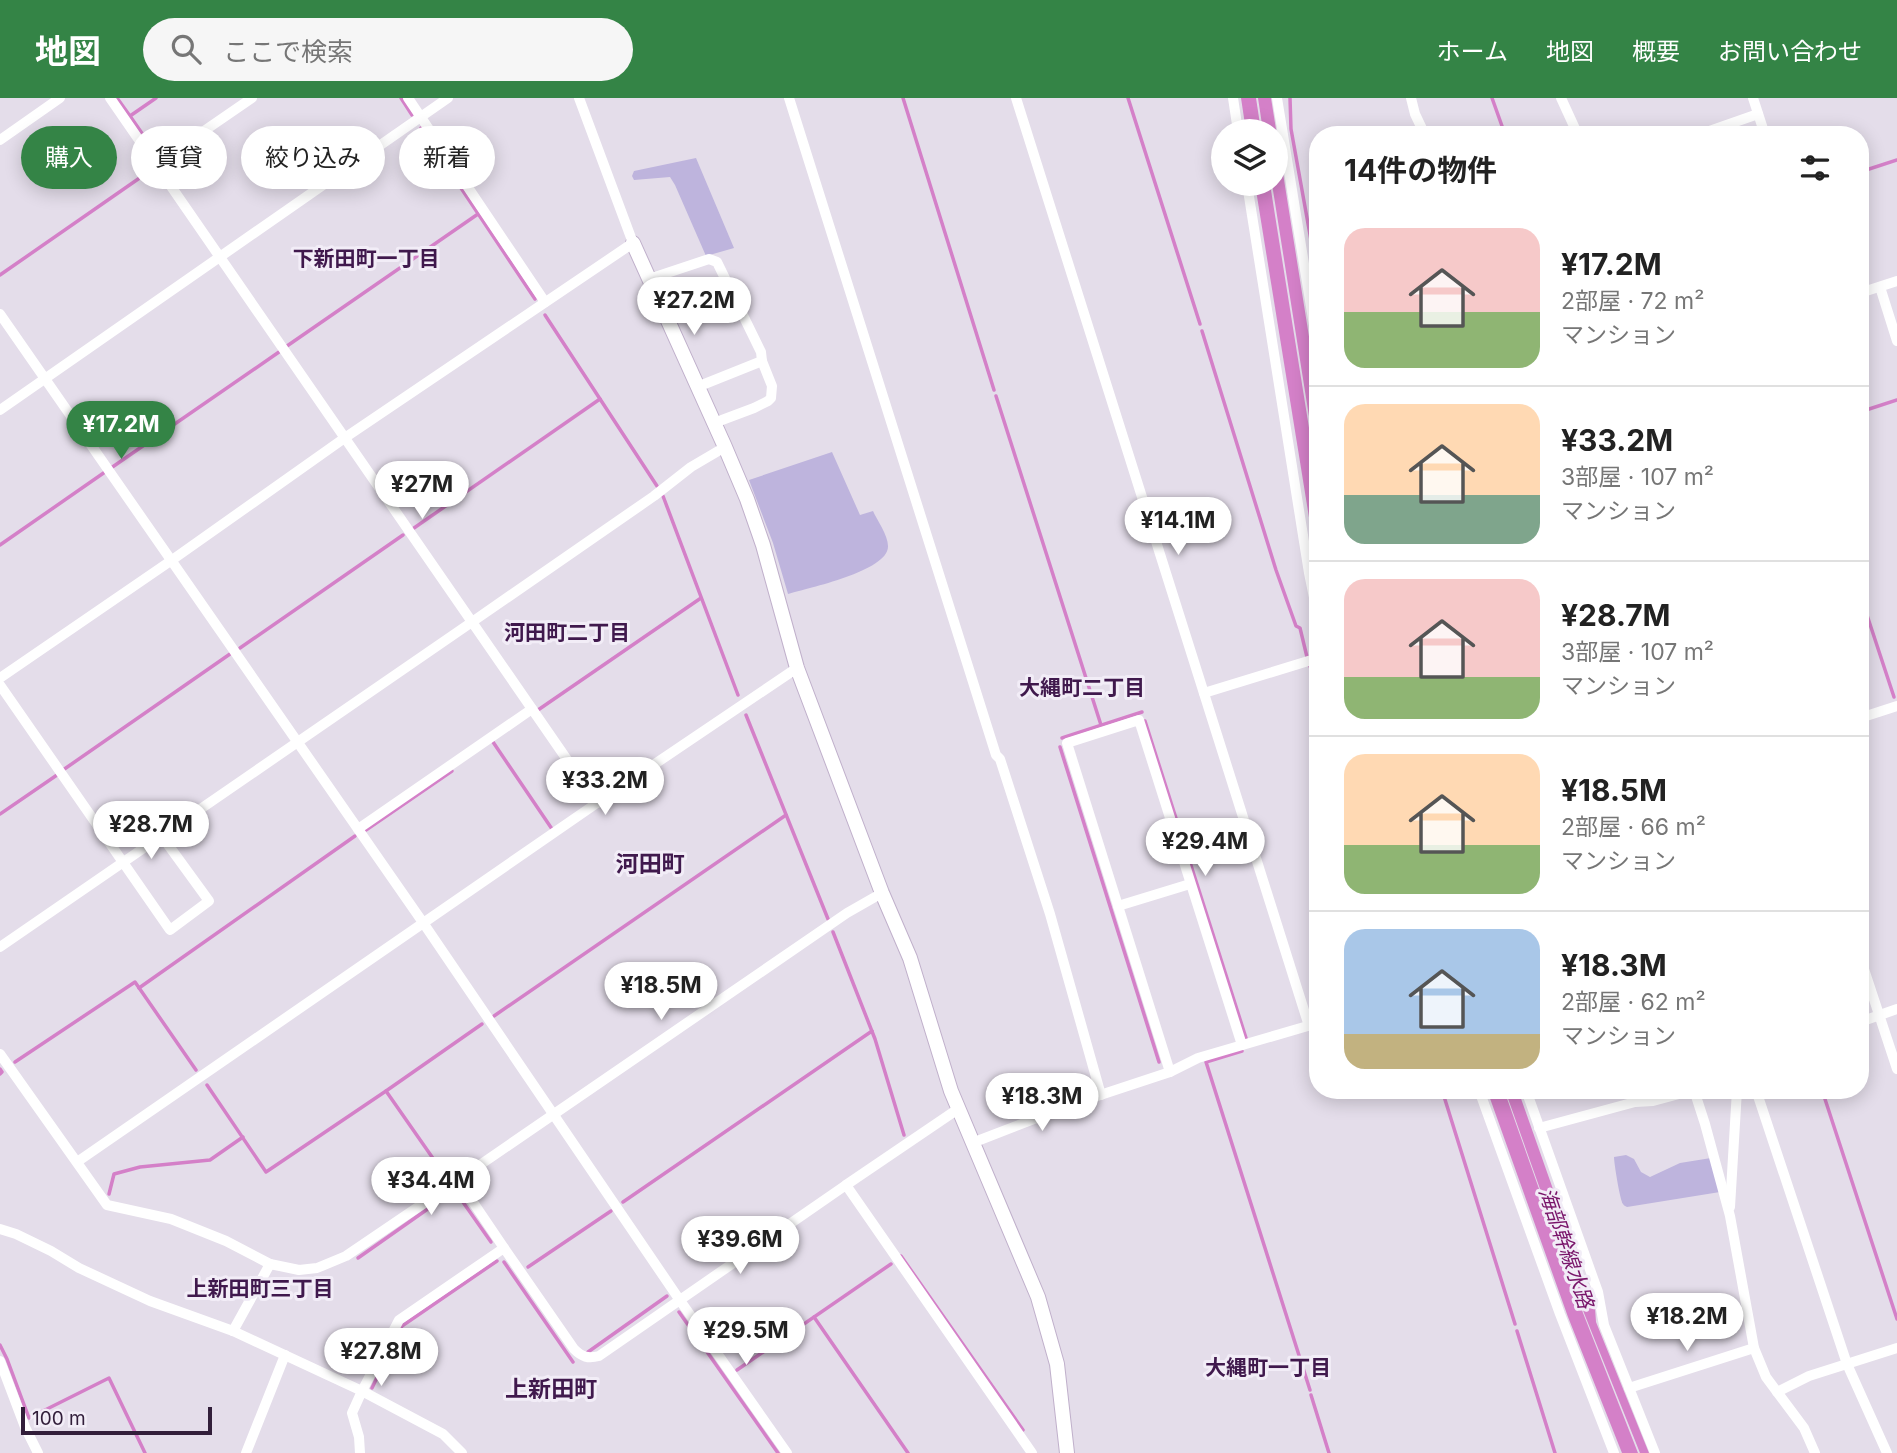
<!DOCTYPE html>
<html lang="ja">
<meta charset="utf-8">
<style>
body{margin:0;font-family:Inter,"Noto Sans JP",sans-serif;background:#f6f6f6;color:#222;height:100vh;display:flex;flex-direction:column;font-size:26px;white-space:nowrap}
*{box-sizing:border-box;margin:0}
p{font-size:23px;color:#767676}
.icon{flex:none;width:38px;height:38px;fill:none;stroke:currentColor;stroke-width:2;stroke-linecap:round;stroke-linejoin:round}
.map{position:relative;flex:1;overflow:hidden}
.sheet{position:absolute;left:1309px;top:28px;width:560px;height:973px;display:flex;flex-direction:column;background:#fff;border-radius:28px;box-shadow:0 4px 18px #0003}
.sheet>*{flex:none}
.top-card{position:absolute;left:21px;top:28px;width:665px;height:63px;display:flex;gap:14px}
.buttons{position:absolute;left:1211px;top:21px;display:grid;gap:14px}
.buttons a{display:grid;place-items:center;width:77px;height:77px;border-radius:50%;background:#fff;box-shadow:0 4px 18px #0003;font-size:35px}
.scale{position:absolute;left:21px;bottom:18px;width:191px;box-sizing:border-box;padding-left:7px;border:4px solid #321e3a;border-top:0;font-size:19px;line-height:24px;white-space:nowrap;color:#321e3a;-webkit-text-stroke:5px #f2edf7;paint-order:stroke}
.price{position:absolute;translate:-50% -60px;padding:0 16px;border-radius:24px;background:#fff;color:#222;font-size:23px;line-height:46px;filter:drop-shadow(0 2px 4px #0008)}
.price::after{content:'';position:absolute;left:50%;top:42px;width:21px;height:16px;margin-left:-10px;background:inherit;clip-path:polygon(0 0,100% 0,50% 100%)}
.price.active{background:#348446;color:#fff}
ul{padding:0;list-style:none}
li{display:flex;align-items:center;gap:21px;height:175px;padding:0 35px}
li+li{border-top:2px solid #e0e0e0}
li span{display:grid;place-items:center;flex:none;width:196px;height:140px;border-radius:21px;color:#555}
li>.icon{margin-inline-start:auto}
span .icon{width:84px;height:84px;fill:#fffc;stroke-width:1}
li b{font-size:30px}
h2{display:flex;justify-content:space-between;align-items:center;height:84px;padding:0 35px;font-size:30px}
.chip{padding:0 24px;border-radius:32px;background:#fff;box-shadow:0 4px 18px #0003;font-size:24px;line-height:63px}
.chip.active{background:#348446;color:#fff}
header{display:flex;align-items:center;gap:42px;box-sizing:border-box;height:98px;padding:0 35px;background:#348446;color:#fff}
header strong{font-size:33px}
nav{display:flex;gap:38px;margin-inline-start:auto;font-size:24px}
.search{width:490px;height:63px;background:#f6f6f6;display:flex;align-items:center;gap:18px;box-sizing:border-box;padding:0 24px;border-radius:38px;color:#767676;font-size:26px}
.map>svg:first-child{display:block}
.green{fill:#beb4dd}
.water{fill:#d480c8}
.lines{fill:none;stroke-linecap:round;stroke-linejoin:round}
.stream{stroke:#d480c8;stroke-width:3.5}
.secondary-casing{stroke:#c0b0cb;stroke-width:16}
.street{stroke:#fff;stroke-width:10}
.secondary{stroke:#fff;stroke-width:14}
.labels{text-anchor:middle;stroke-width:6;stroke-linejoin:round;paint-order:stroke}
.neighbourhood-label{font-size:21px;font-weight:bold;fill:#40194d;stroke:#f2edf7}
.water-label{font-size:21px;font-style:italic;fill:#79156a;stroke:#f2edf7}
.quarter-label{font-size:23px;font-weight:bold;fill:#40194d;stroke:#f2edf7}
</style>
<header>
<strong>地図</strong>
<div class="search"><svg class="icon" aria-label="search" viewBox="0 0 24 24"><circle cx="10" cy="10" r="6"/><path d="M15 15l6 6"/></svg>ここで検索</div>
<nav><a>ホーム</a><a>地図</a><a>概要</a><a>お問い合わせ</a></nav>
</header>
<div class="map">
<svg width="1897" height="1355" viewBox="0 0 1897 1355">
<rect width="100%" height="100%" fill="#e4ddea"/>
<!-- green -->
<g class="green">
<polygon points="696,60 734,150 706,158 675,87 670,79 634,82 632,78 634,73"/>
<path d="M832,354L860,417L873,413C877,422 888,437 888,448C889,473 808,490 788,496L773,445L749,382Z"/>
<path d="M1626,1057L1634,1061L1641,1074L1650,1079L1680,1065L1711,1060L1720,1094L1627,1109C1626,1108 1624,1108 1623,1106C1620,1102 1614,1065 1614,1059Z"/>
</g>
<!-- water -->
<g class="water">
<polygon points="1241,0 1256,0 1261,33 1246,33"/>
<polygon points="1258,0 1271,0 1318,295 1318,375 1272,86 1276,86 1276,33 1263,33"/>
<polygon points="1255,86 1270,86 1318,386 1318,475"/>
<polygon points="1487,992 1504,992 1583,1215 1638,1355 1622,1355 1568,1219"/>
<polygon points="1505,992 1518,992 1595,1210 1596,1224 1649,1355 1640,1355 1584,1215"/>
</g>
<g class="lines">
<!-- stream -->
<g class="stream">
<polyline points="117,0 130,18"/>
<polyline points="156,0 130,18 157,57"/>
<polyline points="401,0 412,17"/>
<polyline points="903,0 994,292"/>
<polyline points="1128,0 1200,226"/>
<polyline points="1290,0 1291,31 1318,181"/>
<polyline points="1492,0 1502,28 1502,37"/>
<polyline points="421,30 535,201"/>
<polyline points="1860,74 1897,62"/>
<polyline points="0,177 154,70"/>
<polyline points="545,217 657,388"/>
<polyline points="1202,233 1276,472 1296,528 1300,530 1307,559"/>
<polyline points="287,248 478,116"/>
<polyline points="996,298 1101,627"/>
<polyline points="1860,314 1897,302"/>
<polyline points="111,370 279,254"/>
<polyline points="663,398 738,597"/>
<polyline points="414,430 600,301"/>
<polyline points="0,447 105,374"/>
<polyline points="1860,496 1894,599"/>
<polyline points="240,550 403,437"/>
<polyline points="1310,568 1318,592"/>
<polyline points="538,612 701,500"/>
<polyline points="746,617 828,821"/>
<polyline points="1145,623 1246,940"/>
<polyline points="1062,640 1142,614"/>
<polyline points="493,644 552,731"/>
<polyline points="1060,649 1159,964"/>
<polyline points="63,672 230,556"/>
<polyline points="0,716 57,677"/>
<polyline points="366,732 452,673"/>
<polyline points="1185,748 1242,730"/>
<polyline points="833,834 875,941 904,1037"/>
<polyline points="139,890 355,738"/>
<polyline points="494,918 786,717"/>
<polyline points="1242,953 1206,964 1310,1292"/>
<polyline points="15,964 135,884 196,972"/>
<polyline points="0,971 2,974 0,976"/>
<polyline points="207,987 266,1074 386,993 446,1079"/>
<polyline points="1442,992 1515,1226"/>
<polyline points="1822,992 1897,1221"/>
<polyline points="386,993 482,926"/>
<polyline points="109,1096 114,1076 140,1069 210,1062 243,1039"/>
<polyline points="458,1097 491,1144"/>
<polyline points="623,1104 872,933"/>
<polyline points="901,1158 1023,1332"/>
<polyline points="358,1160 449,1096"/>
<polyline points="504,1164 573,1264"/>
<polyline points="528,1169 611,1113"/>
<polyline points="679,1214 778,1355"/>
<polyline points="814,1219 908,1355"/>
<polyline points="1517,1233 1555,1355"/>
<polyline points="0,1247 7,1261 29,1320 109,1280 145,1355"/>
<polyline points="588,1254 667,1198"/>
<polyline points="737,1272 891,1166"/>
<polyline points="372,1290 402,1228 497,1163"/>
<polyline points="1311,1297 1329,1355"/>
</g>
<defs>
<polyline id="secondary" points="633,145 725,349 747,401 763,447 797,570 882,795 910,860 951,993 1038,1199 1057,1266 1067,1355"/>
</defs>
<!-- secondary casing -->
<use href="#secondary" class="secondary-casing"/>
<!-- street -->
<g class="street">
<polyline points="110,0 597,705 797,570"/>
<polyline points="408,0 545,204"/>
<polyline points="789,0 996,657 1000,661 1050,816 1101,997"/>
<polyline points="1016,0 1309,928"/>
<polyline points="1233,0 1238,33"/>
<polyline points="1277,0 1318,252"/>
<polyline points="1411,0 1415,16 1425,37"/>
<polyline points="1561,0 1578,37"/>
<polyline points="1753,0 1765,37"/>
<polyline points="1698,37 1758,16"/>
<polyline points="0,42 60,0"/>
<polyline points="156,66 252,0"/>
<polyline points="1247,86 1309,475 1318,519"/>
<polyline points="649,181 709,161 717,164 761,254 762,263 697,289"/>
<polyline points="1880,189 1897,243"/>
<polyline points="1860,195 1897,183"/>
<polyline points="0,216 424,826 679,1201 787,1355"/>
<polyline points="0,312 448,0"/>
<polyline points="714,325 754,310 768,303 771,300 772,288 762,263"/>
<polyline points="0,580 172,462 346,339 633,145 579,0"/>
<polyline points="0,587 170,832 209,803 161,737"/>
<polyline points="1204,595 1318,560"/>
<polyline points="1860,620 1897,608"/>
<polyline points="358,731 532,611"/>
<polyline points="1118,808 1190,786"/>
<polyline points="0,849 472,524 654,398 691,369 725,349"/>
<polyline points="1860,859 1897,971"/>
<polyline points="1860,924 1897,911"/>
<polyline points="0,956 107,1107 171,1121 226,1143 270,1166 299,1172 317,1170 346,1158 458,1082 504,1150"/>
<polyline points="1170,974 1067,645 1139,622 1242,947"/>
<polyline points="1479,992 1560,1216 1614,1355"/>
<polyline points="1526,992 1598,1194 1604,1227 1655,1355"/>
<polyline points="1694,992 1705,1026 1730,1118 1754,1250 1766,1279 1804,1330 1815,1355"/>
<polyline points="1756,992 1847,1266 1887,1355"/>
<polyline points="1539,1030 1635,1004 1653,1003 1694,992"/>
<polyline points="972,1045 1073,1006 1170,974 1198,960 1318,925"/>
<polyline points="77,1064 597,705"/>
<polyline points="458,1082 847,815 882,795"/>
<polyline points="846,1087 958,1011"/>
<polyline points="1730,1109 1737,992"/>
<polyline points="0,1131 16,1136 51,1153 79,1170 150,1203 233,1233 362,1293 443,1336 462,1355"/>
<polyline points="233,1233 270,1166"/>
<polyline points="0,1263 25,1329 38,1355"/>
<polyline points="1629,1290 1754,1250"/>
<polyline points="1777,1294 1809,1278 1897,1250"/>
<polyline points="246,1355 285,1257"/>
<path d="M360,1355L359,1339L352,1315L362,1293L399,1222L504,1150L574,1251C582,1259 588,1261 599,1258L846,1087L1032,1355"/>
</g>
<!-- secondary -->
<use href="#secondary" class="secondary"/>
</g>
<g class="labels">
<!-- neighbourhood labels -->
<g class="neighbourhood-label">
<text x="366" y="168">下新田町一丁目</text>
<text x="567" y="542">河田町二丁目</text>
<text x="1082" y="597">大縄町二丁目</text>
<text x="260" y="1198">上新田町三丁目</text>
<text x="1268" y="1277">大縄町一丁目</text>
</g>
<!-- water labels -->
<g class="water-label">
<text transform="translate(1566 1150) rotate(71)" y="7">海部幹線水路</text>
</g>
<!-- quarter labels -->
<g class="quarter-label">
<text x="650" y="774">河田町</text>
<text x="551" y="1299">上新田町</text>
</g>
</g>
</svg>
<div class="buttons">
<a><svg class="icon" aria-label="layers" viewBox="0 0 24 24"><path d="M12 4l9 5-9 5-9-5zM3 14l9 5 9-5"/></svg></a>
</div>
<div class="scale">100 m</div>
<b class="price" style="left:694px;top:239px">¥27.2M</b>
<b class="price active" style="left:121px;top:363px">¥17.2M</b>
<b class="price" style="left:422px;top:423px">¥27M</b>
<b class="price" style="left:1178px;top:459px">¥14.1M</b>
<b class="price" style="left:605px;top:719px">¥33.2M</b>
<b class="price" style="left:151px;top:763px">¥28.7M</b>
<b class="price" style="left:1205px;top:780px">¥29.4M</b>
<b class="price" style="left:661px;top:924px">¥18.5M</b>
<b class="price" style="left:1042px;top:1035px">¥18.3M</b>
<b class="price" style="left:431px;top:1119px">¥34.4M</b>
<b class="price" style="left:740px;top:1178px">¥39.6M</b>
<b class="price" style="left:1687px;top:1255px">¥18.2M</b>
<b class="price" style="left:746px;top:1269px">¥29.5M</b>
<b class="price" style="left:381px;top:1290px">¥27.8M</b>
<div class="top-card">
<a class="chip active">購入</a>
<a class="chip">賃貸</a>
<a class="chip">絞り込み</a>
<a class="chip">新着</a>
</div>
<section class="sheet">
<h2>14件の物件<svg class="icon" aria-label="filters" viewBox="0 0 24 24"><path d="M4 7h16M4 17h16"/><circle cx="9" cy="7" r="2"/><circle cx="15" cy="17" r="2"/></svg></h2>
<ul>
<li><span style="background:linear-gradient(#f6c9c9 60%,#8fb573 0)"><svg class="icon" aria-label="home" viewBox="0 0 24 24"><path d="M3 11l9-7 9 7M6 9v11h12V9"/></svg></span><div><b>¥17.2M</b><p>2部屋 · 72 m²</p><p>マンション</p></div></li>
<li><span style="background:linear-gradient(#ffd9b3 65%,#7fa58c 0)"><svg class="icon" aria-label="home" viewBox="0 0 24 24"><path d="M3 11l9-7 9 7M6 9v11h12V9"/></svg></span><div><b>¥33.2M</b><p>3部屋 · 107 m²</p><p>マンション</p></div></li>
<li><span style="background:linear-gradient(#f6c9c9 70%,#8fb573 0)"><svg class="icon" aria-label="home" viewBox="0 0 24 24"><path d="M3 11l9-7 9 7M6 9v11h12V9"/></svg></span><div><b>¥28.7M</b><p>3部屋 · 107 m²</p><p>マンション</p></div></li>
<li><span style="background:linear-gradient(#ffd9b3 65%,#8fb573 0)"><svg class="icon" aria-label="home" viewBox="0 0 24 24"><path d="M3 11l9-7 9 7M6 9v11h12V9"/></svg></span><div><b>¥18.5M</b><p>2部屋 · 66 m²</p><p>マンション</p></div></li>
<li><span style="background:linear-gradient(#a9c7e8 75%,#c2b280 0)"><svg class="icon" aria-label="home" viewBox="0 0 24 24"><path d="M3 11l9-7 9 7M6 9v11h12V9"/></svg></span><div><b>¥18.3M</b><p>2部屋 · 62 m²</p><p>マンション</p></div></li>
</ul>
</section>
</div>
